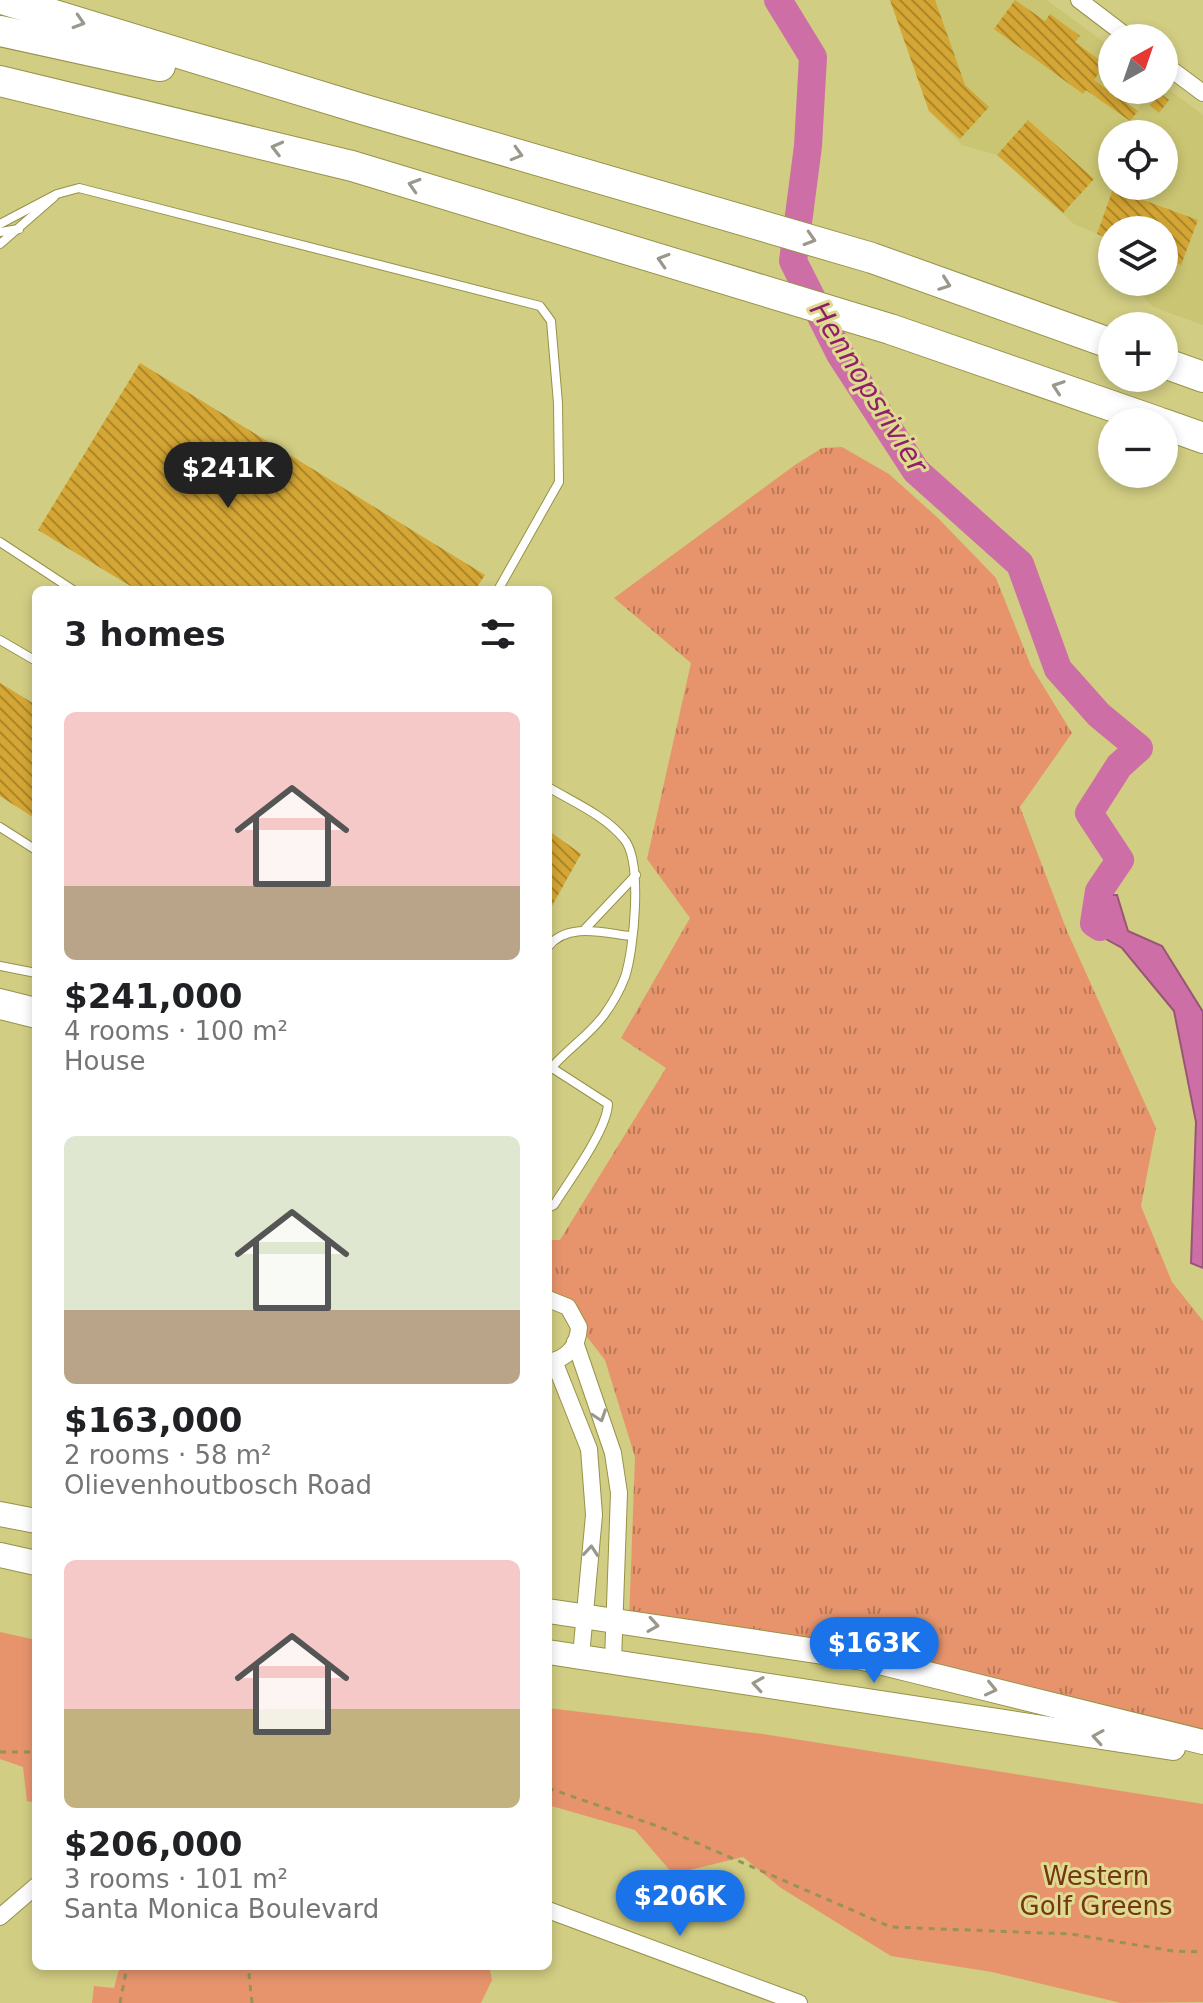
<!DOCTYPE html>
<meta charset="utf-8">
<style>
body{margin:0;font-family:"DejaVu Sans",sans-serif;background:#f6f6f6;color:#202124;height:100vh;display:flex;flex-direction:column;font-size:30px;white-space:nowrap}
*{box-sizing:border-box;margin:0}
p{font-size:26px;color:#757577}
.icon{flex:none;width:44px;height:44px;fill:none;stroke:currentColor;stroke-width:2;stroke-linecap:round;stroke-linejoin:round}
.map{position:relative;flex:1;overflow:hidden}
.drawer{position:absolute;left:32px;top:586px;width:520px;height:1384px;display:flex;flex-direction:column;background:#fff;border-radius:12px;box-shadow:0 4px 12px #0003}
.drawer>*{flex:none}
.needle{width:52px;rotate:40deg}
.buttons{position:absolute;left:1098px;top:24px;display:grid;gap:16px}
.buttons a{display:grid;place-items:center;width:80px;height:80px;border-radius:50%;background:#fff;box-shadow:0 4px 12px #0003;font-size:40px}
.price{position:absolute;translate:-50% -68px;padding:0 18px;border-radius:28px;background:#1a73e8;color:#fff;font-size:26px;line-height:52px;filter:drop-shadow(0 2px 4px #0008)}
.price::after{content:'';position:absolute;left:50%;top:48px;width:24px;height:18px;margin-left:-12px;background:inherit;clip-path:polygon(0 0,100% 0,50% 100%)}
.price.current{background:#222;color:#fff}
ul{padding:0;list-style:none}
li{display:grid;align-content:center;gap:16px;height:424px;padding:0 32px}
li span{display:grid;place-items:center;height:248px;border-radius:12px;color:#555}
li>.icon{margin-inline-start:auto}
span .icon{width:144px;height:144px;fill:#fffc;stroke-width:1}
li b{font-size:34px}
h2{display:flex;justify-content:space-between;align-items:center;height:96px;padding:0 32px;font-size:34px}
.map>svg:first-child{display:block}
.built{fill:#cac572;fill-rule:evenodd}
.grass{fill:url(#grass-tufts)}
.park{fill:#e7946d}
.water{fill:#cd6fa6;stroke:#985674;stroke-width:2}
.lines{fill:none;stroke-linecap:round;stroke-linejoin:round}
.river{stroke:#cd6fa6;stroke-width:28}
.building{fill:url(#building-back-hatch)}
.service-casing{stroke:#979249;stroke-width:10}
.minor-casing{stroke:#979249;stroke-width:18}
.secondary-casing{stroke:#979249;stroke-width:26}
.motorway-casing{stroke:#979249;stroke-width:32}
.path{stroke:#969258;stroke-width:3;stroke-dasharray:6 6;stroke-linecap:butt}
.service{stroke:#fff;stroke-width:8}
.minor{stroke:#fff;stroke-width:16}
.secondary{stroke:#fff;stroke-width:24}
.motorway{stroke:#fff;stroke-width:30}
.oneway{stroke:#9a988c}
.labels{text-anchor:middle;stroke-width:6;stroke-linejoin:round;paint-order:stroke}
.park-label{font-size:26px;fill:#753615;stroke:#deda8f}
.water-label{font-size:28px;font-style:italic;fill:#901f6a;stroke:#deda8f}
</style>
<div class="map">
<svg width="1203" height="2003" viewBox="0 0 1203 2003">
<defs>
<pattern id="grass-tufts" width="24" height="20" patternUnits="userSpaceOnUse" patternTransform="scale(2)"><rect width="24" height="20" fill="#e7946d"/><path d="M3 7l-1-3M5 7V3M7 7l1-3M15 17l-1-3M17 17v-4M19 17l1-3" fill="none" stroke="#bb7857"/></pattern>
<pattern id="building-back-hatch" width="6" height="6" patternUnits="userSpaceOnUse" patternTransform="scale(2)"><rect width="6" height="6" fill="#d4a635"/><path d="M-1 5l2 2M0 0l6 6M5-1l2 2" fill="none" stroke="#ab862a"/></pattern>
</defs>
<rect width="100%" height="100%" fill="#d1cd83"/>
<!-- built -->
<path class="built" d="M890,0H1047L1112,48V71L1102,86L1137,110L1152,90H1164V86L1203,115V325L1153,307L1129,282H1164V230H1112V240L1074,224L997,155L962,145L929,111ZM1112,134H1164V186H1112Z"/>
<!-- grass -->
<polygon class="grass" points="842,447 889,474 938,518 996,578 1031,666 1072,733 1020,807 1067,931 1156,1128 1141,1206 1172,1282 1203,1321 1203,1742 951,1680 629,1621 635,1457 605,1360 548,1287 548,1240 560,1240 666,1068 621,1038 690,918 647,859 691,663 614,598 795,465 822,448"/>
<!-- park -->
<g class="park">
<polygon points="0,1632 36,1640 36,1803 27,1801 23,1767 0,1759"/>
<polygon points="548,1708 763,1734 1203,1804 1203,2002 1121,2003 992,1972 891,1956 781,1888 743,1857 673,1874 635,1830 548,1805"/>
<polygon points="120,1966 489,1966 492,1980 481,2003 92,2003 94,1986 114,1988"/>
</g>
<!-- water -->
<polygon class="water" points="1092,895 1117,895 1128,931 1162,946 1203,1012 1203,1268 1191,1263 1196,1122 1174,1011 1122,948 1086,928"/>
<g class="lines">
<!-- river -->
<polyline class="river" points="778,0 813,57 808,146 793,261 840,354 916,471 1020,564 1058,669 1099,715 1139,748 1119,766 1089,813 1120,860 1099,891 1094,923 1100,927"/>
</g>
<!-- building -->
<g class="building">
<polygon points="890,0 935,0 965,85 989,107 960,139 929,111"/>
<polygon points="1015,0 1045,21 1050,14 1080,36 1075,42 1105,64 1094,80 1138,111 1130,121 1086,90 1083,94 994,29"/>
<polygon points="1160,93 1169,100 1159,113 1150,105"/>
<polygon points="1028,120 1094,179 1063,213 997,155"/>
<polygon points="1113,189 1198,220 1181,265 1164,259 1164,230 1112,230 1112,240 1097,234"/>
<polygon points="140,363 485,575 475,590 137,590 38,530"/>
<polygon points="0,683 36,705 36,819 0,796"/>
<polygon points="548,830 581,854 548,913"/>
</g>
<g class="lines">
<defs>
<g id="service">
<polyline points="0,224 57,194 79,188 540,306 551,321 558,403 559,482 498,590"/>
<polyline points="0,232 19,229"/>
<polyline points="0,244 54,197"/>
<polyline points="0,542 73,590"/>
<polyline points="0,640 36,661"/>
<path d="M548,787C573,802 606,816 624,839C643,861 634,950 625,977C620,990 612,1004 604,1015C588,1037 564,1051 548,1072"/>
<polyline points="0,827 36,850"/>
<polyline points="584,930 636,875"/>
<path d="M548,947C567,922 604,933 630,936"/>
<polyline points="0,966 36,973"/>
<path d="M548,1208L554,1205C569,1181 607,1130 608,1104L549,1066"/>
</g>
<g id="minor">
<polyline points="1079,0 1129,38"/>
<polyline points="1164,64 1203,93"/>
<polyline points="0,997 36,1006"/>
<polyline points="0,1011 36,1020"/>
<path d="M548,1299L568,1307L579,1327C578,1347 567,1359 548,1362"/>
<polyline points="575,1342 613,1453 619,1493 613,1661"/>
<polyline points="554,1361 589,1449 594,1515 581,1656"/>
<polyline points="548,1910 799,2003"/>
<polyline points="0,1917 36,1886"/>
</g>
<g id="secondary">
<polyline points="0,1514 36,1521"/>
<polyline points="0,1555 36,1563"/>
<polyline points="548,1611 863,1658 1203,1742"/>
<polyline points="548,1652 1173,1748"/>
</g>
<g id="motorway">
<polyline points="5,0 362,109 872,258 1112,344"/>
<polyline points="0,31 160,66"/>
<polyline points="0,81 352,166 890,329 1158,422"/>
<polyline points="1164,363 1203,377"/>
<polyline points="1164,424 1203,438"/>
</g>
</defs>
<!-- service casing -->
<use href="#service" class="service-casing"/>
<!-- minor casing -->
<use href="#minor" class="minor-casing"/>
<!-- secondary casing -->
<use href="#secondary" class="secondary-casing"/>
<!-- motorway casing -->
<use href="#motorway" class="motorway-casing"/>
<!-- path -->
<g class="path">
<polyline points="0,1752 32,1752 36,1757"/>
<polyline points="548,1788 660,1827 891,1927 1071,1934 1173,1951 1203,1952"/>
<polyline points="120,2003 127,1966"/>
<polyline points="252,2003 249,1975 256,1966"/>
</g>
<!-- service -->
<use href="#service" class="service"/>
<!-- minor -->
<use href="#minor" class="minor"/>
<!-- secondary -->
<use href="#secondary" class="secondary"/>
<!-- motorway -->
<use href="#motorway" class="motorway"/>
</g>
<!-- one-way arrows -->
<defs><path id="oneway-chevron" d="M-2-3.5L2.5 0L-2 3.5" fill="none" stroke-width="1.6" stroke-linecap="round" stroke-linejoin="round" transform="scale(2)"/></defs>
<g class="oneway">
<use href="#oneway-chevron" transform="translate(79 22) rotate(17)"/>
<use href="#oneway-chevron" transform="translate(277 148) rotate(-166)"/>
<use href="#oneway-chevron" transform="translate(517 154) rotate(16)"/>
<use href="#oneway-chevron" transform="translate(414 185) rotate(-163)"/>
<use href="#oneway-chevron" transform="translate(810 239) rotate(17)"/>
<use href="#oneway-chevron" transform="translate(663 260) rotate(-163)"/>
<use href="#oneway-chevron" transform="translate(945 284) rotate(20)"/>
<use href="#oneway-chevron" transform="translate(1058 387) rotate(-161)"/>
<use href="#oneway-chevron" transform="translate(600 1416) rotate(71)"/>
<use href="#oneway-chevron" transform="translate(591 1551) rotate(-85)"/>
<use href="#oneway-chevron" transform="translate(653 1625) rotate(9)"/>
<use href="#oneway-chevron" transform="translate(758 1684) rotate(-171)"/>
<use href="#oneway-chevron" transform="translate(991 1689) rotate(13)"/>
<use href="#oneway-chevron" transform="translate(1098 1737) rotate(-171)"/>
</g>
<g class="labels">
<!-- park labels -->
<g class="park-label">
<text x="1096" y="1885">Western<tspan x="1096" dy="30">Golf Greens</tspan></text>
</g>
<!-- water labels -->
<g class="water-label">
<text transform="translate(869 387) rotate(58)" y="10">Hennopsrivier</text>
</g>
</g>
</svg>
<div class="buttons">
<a><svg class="needle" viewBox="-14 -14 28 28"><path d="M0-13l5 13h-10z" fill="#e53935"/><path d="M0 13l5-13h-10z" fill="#757577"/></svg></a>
<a><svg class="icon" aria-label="locate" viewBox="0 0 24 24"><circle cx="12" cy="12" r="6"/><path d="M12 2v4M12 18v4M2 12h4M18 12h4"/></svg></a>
<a><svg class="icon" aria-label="layers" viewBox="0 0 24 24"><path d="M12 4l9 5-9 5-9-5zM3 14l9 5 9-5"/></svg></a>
<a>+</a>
<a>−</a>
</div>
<b class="price current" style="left:228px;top:510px">$241K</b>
<b class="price" style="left:874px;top:1685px">$163K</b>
<b class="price" style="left:680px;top:1938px">$206K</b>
<section class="drawer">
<h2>3 homes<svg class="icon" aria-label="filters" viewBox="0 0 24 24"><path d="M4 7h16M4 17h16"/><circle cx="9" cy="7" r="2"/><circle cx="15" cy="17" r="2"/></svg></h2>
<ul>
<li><span style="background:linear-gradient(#f6c9c9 70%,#b9a48a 0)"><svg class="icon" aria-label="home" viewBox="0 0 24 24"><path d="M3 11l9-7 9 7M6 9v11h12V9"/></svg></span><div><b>$241,000</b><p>4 rooms · 100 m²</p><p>House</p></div></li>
<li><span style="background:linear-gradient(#dfe7d0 70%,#b9a48a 0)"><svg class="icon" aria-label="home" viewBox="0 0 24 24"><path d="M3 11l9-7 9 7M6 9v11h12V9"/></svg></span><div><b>$163,000</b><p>2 rooms · 58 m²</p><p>Olievenhoutbosch Road</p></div></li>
<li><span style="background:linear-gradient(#f6c9c9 60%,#c2b280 0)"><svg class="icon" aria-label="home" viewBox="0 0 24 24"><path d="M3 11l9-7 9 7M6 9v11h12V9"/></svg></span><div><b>$206,000</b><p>3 rooms · 101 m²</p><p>Santa Monica Boulevard</p></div></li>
</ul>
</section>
</div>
